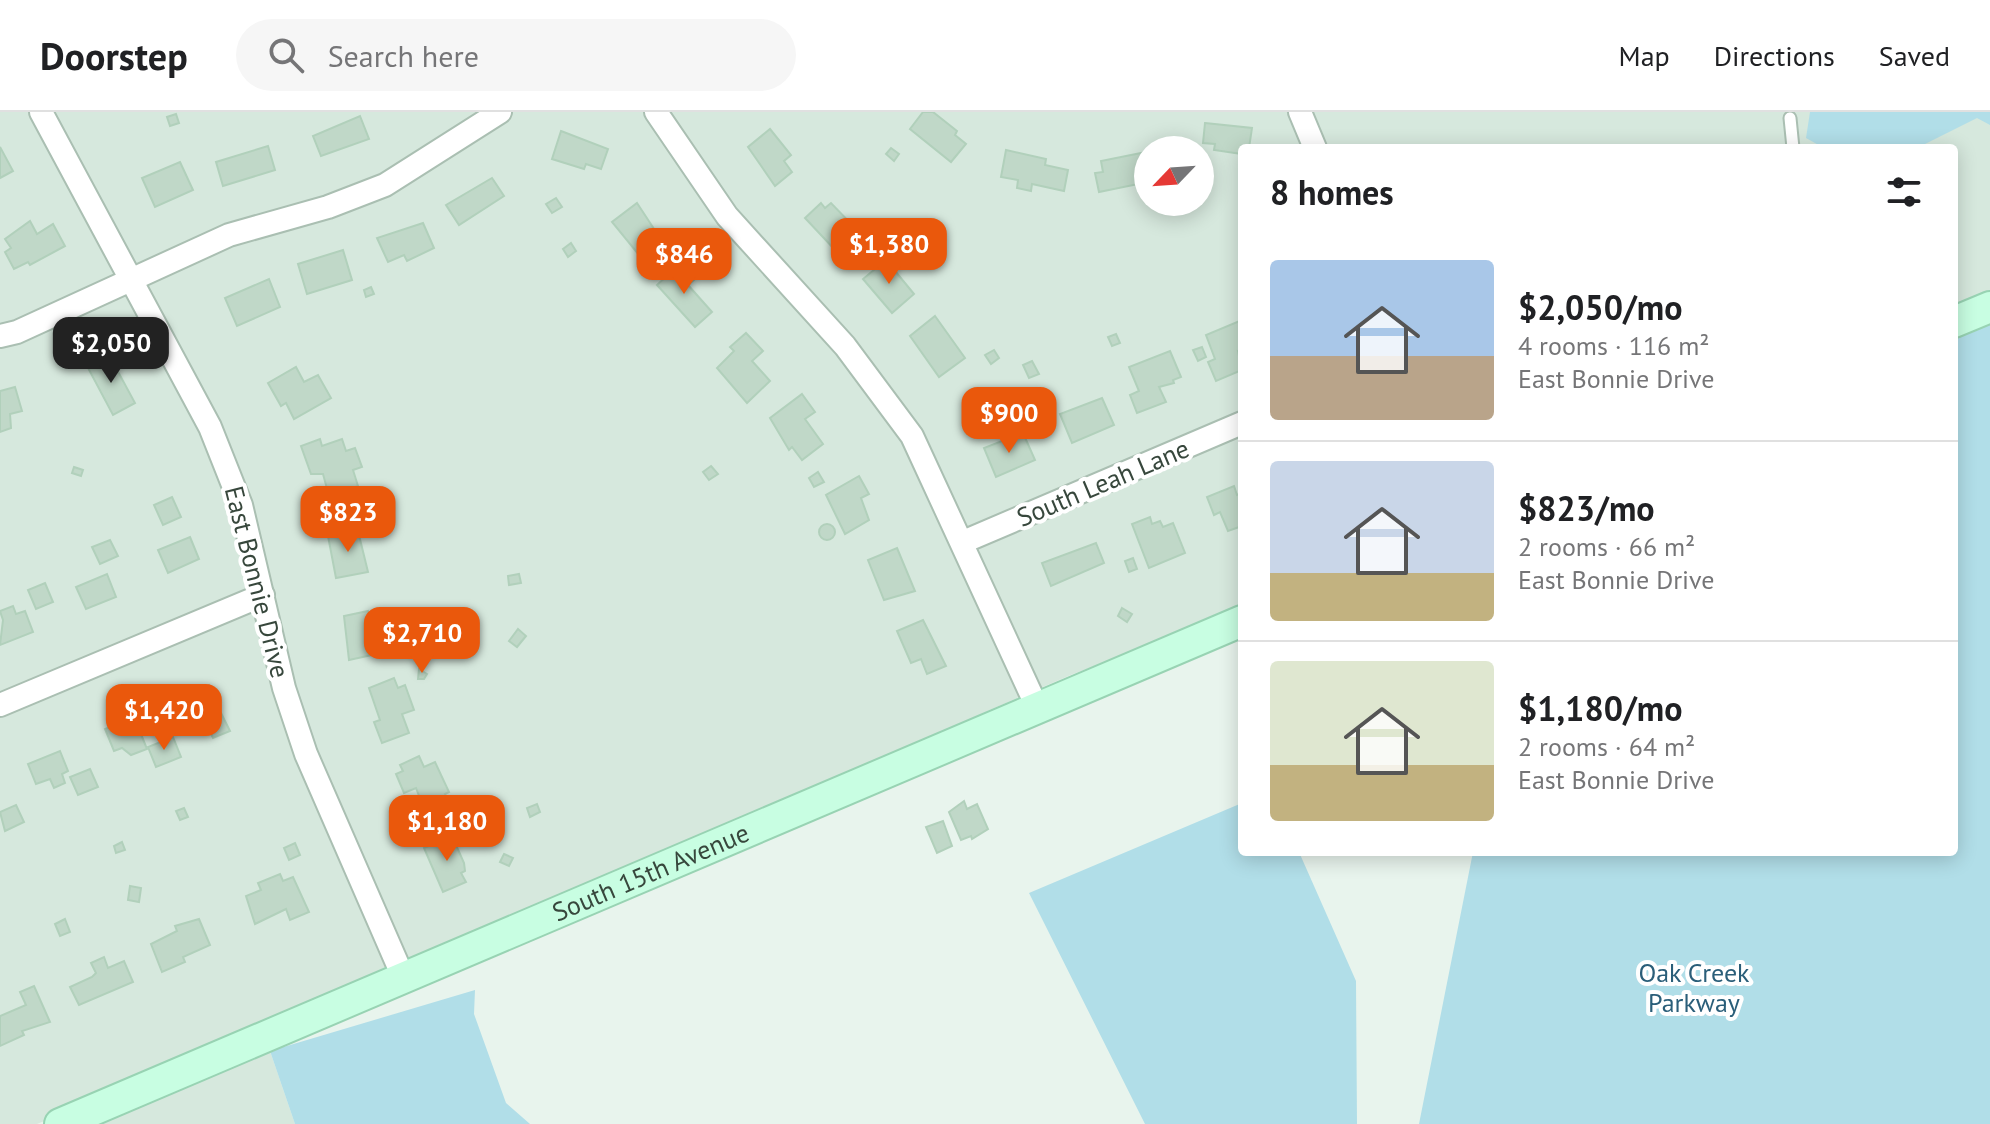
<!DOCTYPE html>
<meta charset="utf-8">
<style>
body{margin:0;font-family:"PT Sans",sans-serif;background:#f6f6f6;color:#202124;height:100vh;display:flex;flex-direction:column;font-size:30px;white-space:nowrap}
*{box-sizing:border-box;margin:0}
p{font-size:26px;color:#757577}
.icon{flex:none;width:44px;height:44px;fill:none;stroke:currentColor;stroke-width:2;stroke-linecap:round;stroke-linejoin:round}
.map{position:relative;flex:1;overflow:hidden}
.side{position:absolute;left:1238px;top:32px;width:720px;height:712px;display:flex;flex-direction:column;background:#fff;border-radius:8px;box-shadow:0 4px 20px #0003}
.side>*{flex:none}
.needle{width:52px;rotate:245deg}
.buttons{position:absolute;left:1134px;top:24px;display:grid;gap:16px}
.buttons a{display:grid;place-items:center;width:80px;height:80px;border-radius:50%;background:#fff;box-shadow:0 4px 20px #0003;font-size:40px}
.price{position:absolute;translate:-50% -68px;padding:0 18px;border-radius:16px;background:#ea580c;color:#fff;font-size:26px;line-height:52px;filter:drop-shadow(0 2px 4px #0008)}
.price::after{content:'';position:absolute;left:50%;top:48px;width:24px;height:18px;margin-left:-12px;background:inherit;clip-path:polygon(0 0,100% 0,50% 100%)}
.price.on{background:#222;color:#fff}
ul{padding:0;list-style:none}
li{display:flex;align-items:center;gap:24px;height:200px;padding:0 32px}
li+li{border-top:2px solid #e0e0e0}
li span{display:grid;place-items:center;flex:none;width:224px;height:160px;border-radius:8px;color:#555}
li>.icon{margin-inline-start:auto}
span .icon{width:96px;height:96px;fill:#fffc;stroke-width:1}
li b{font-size:34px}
h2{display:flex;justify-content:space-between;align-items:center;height:96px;padding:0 32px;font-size:34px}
header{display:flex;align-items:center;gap:48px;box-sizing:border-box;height:112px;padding:0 40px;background:#fff;border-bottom:2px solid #e0e0e0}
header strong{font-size:38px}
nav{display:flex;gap:44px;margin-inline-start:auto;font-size:28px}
.search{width:560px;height:72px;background:#f6f6f6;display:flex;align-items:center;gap:20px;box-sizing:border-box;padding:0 28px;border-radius:44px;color:#757577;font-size:30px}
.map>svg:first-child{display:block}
.residential{fill:#d6e8dd;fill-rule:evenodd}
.green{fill:#b1dee8}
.building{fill:#c0d8c8;stroke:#b1d0bb;stroke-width:2}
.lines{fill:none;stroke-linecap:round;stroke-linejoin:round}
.lane-casing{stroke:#aabfb2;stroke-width:15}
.street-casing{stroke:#aabfb2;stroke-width:26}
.secondary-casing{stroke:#98d3b3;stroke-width:34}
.lane{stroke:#fff;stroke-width:11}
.street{stroke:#fff;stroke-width:22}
.secondary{stroke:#c8fee2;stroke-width:30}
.labels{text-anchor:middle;stroke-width:8;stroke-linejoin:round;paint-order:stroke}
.street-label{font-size:26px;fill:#37473c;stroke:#fff}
.park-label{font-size:26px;fill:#2a5e79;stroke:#fff}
</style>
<header>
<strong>Doorstep</strong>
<div class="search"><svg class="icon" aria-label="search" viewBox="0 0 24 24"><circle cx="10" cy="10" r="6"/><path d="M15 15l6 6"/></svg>Search here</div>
<nav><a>Map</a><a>Directions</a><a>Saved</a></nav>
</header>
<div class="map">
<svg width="1990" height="1012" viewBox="0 0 1990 1012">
<rect width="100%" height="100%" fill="#e8f4ed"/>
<!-- residential -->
<g class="residential">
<path d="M0,0H1990V184L1954,199V36H1242V500L1073,562L987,599L916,637L760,705L37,1012H0ZM1148,38H1200V90H1148Z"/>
<polygon points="270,939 295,1012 100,1012"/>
</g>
<!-- green -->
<g class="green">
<polygon points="1810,0 1990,0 1990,13 1977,6 1917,36 1824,36 1806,26"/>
<polygon points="1990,208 1990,1012 1419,1012 1473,740 1954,740 1954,224"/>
<polygon points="1242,691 1242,740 1299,740 1356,869 1357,1012 1145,1012 1029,781"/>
<polygon points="475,878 474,902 506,991 530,1012 295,1012 270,939"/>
</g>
<!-- building -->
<g class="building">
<polygon points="923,0 933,0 957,19 955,23 966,32 951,50 910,17"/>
<polygon points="176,2 179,11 170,14 167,5"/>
<polygon points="360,4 369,27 321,44 313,24"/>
<polygon points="1205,11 1252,16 1249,36 1242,36 1242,42 1214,38 1215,32 1203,31"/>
<polygon points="770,17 791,43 784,49 792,60 775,74 748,35"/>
<polygon points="561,19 608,37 601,57 586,52 584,57 552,47"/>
<polygon points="268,34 275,58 223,74 216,50"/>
<polygon points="0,35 13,59 0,66"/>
<polygon points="891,36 899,42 894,49 886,42"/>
<polygon points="1006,38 1046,47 1045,53 1068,58 1064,79 1032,72 1031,79 1017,76 1018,68 1001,65"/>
<polygon points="1146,40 1148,70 1099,80 1095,61 1103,60 1101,49"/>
<polygon points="180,50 193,78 155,95 142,66"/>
<polygon points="492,66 504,84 459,113 446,93"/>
<polygon points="556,86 562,95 552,101 546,92"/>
<polygon points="637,91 660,126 639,143 612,110"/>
<polygon points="821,91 825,96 831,91 859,120 837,140 805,106"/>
<polygon points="30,109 37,122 53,112 65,134 30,153 28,150 14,157 5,140 11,136 5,127"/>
<polygon points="423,111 434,136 407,149 404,143 388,150 377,126"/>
<polygon points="571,131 576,139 568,145 563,137"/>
<polygon points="343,138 352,168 307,182 298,152"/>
<polygon points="886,148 914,182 892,201 863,167"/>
<polygon points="680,152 694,168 688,173 712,200 695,215 657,173"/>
<polygon points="269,167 280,195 237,214 225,186"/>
<polygon points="371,175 374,182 366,185 364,178"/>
<polygon points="935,204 965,246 939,265 910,224"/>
<polygon points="1242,208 1242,240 1238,239 1242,258 1216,269 1208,250 1215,247 1206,223"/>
<polygon points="746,221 763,239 752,249 770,269 747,291 717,256 734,239 730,235"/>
<polygon points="1116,222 1120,231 1112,234 1108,225"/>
<polygon points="1202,235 1206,245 1198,249 1193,238"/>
<polygon points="994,238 999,246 991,252 985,243"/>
<polygon points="1170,239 1181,265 1173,268 1174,271 1159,275 1166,290 1137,301 1130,283 1139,279 1129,255"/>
<polygon points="109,243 135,291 113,303 87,254"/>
<polygon points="1032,249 1039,262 1029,266 1023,253"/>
<polygon points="296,255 304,270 318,263 331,286 294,307 286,291 281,294 268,271"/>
<polygon points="15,275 22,299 10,302 11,316 0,320 0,279"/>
<polygon points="802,282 815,300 805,307 823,332 802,348 792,335 789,338 770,306"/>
<polygon points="1102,286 1114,313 1072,331 1060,302"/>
<polygon points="1023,321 1035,348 996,365 984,336"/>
<polygon points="320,327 322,334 342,327 346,339 355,336 362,355 353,358 358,374 329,384 323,362 311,362 301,334"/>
<polygon points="711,354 718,362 709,368 703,360"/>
<polygon points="74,355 83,358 81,364 72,361"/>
<polygon points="818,360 824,370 814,375 809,366"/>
<polygon points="859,364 869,382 861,386 869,408 845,422 826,383"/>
<polygon points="1234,374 1237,383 1242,381 1242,414 1228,419 1220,400 1214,403 1207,385"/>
<polygon points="172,385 181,405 163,413 154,393"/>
<polygon points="1150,405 1152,412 1160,409 1163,415 1173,411 1185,441 1149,456 1132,412"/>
<circle cx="827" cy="420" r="8"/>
<polygon points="358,419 368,460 336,466 328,424"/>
<polygon points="190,425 199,447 168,461 158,438"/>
<polygon points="110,428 118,444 100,452 92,435"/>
<polygon points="1096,431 1104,451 1051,474 1042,451"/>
<polygon points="897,436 915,479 884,488 868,448"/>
<polygon points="1133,446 1137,457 1129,460 1125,449"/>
<polygon points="107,462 116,485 86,497 76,475"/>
<polygon points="519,462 521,471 509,473 508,464"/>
<polygon points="45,471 53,490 36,497 28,478"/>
<polygon points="13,494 16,502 25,499 33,520 0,533 3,508 0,499"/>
<polygon points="1122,496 1132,502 1127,510 1118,504"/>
<polygon points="368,499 381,541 349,548 344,504"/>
<polygon points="923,508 946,554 927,562 921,547 911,551 897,519"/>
<polygon points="518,517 526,524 517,535 509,529"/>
<polygon points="419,557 427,562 424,567 418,567"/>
<polygon points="394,566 398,576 405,573 414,598 402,602 409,621 382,631 374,610 380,608 369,576"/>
<polygon points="209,573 219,594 189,608 179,587"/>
<polygon points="221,601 230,619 213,626 204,608"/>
<polygon points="134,605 147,637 131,643 122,636 114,639 105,617"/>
<polygon points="173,625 181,645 156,655 148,635"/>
<polygon points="60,639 68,659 62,662 65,671 54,676 50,667 36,672 28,652"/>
<polygon points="419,644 424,655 435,650 449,680 445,682 449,692 426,702 416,676 404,681 396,662 403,659 400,653"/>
<polygon points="90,657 98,675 78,683 70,665"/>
<polygon points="964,689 967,697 977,692 988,717 972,727 971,724 961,728 949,700"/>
<polygon points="537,692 540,700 530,705 527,696"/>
<polygon points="16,693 24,710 5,719 0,700"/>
<polygon points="184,696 188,705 180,708 176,699"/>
<polygon points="943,709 952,734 937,741 926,715"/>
<polygon points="452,724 464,751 465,759 461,761 466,770 443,780 424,736"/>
<polygon points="122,730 125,738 116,741 114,734"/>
<polygon points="295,731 300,743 289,748 284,736"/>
<polygon points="504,742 513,746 509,754 500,750"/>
<polygon points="280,762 283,769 293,765 309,800 290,808 286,797 255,812 246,784 261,778 258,771"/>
<polygon points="130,774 141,776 139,790 128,788"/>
<polygon points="65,807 70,820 60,824 55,812"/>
<polygon points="199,807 210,833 183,845 185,850 162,860 151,832 177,819 175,814"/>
<polygon points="104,845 108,856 124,849 133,870 79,893 70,875 92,865 96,861 91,851"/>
<polygon points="34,874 50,910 22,919 24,923 0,934 0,904 26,893 20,880"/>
</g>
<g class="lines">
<defs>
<polyline id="lane" points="1790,6 1793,36"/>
<g id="street">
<polyline points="41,0 210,315 241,393 284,576 306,642 404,867"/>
<polyline points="656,0 727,104 845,234 912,324 1037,595"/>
<polyline points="1300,0 1315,36"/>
<polyline points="0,224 17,220 229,123 328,95 385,73 500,0"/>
<polyline points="963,430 1242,311"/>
<polyline points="0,593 263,483"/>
</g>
<g id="secondary">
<polyline points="1954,210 1990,195"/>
<path id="s1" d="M60,1012L1242,509"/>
</g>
</defs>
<!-- lane casing -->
<use href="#lane" class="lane-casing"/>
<!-- street casing -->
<use href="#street" class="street-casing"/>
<!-- secondary casing -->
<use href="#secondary" class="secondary-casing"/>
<!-- lane -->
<use href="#lane" class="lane"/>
<!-- street -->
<use href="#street" class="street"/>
<!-- secondary -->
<use href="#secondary" class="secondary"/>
</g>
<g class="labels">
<!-- street labels -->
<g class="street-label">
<text transform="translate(1103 371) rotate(-23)" y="9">South Leah Lane</text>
<text transform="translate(257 470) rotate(76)" y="9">East Bonnie Drive</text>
<text dy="9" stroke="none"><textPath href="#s1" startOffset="642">South 15th Avenue</textPath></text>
</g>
<!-- park labels -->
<g class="park-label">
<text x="1694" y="870">Oak Creek<tspan x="1694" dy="30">Parkway</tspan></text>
</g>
</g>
</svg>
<div class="buttons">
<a><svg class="needle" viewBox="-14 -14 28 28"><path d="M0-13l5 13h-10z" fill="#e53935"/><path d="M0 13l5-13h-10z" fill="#757577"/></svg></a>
</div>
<b class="price" style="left:889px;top:174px">$1,380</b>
<b class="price" style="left:684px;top:184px">$846</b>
<b class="price on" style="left:111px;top:273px">$2,050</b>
<b class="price" style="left:1009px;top:343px">$900</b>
<b class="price" style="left:348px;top:442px">$823</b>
<b class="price" style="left:422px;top:563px">$2,710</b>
<b class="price" style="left:164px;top:640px">$1,420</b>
<b class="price" style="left:447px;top:751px">$1,180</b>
<section class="side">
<h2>8 homes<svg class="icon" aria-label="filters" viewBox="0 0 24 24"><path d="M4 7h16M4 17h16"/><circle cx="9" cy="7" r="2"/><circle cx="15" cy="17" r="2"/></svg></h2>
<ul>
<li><span style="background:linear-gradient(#a9c7e8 60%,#b9a48a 0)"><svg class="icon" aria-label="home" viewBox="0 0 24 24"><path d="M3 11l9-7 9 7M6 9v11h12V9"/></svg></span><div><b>$2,050/mo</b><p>4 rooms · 116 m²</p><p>East Bonnie Drive</p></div></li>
<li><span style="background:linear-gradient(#c9d6e8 70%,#c2b280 0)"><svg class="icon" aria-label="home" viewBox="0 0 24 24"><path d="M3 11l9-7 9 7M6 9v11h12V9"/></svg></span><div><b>$823/mo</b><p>2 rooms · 66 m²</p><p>East Bonnie Drive</p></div></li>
<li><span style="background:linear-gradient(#dfe7d0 65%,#c2b280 0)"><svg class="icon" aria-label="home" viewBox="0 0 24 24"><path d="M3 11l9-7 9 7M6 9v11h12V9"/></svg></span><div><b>$1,180/mo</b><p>2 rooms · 64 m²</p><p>East Bonnie Drive</p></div></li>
</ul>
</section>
</div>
